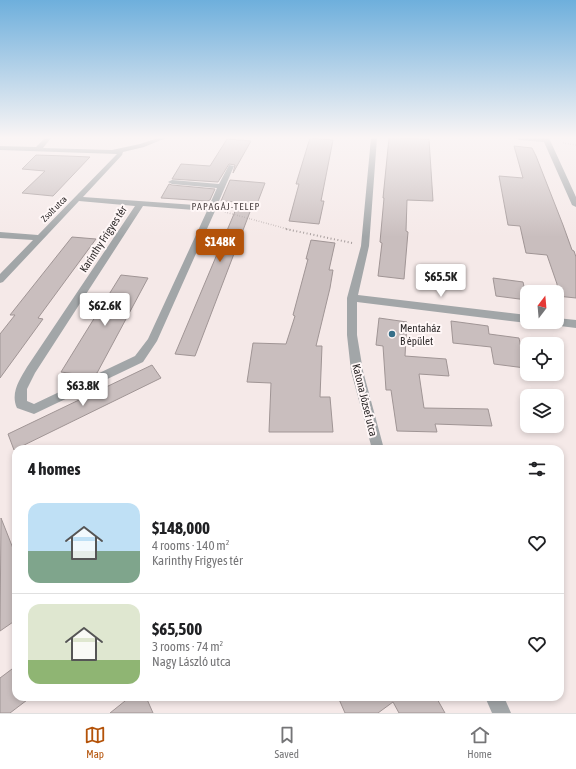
<!DOCTYPE html>
<meta charset="utf-8">
<style>
body{margin:0;font-family:"Asap Condensed",sans-serif;background:#f2f2f2;color:#202124;height:100vh;display:flex;flex-direction:column;font-size:15px;white-space:nowrap}
*{box-sizing:border-box;margin:0}
p{font-size:13px;color:#757577}
.icon{flex:none;width:22px;height:22px;fill:none;stroke:currentColor;stroke-width:2;stroke-linecap:round;stroke-linejoin:round}
.map{position:relative;flex:1;overflow:hidden}
.details{position:absolute;left:12px;top:445px;width:552px;height:256px;display:flex;flex-direction:column;background:#fff;border-radius:12px;box-shadow:0 2px 6px #0003}
.details>*{flex:none}
.needle{width:26px;rotate:16deg}
.controls{position:absolute;left:520px;top:285px;display:grid;gap:8px}
.controls a{display:grid;place-items:center;width:44px;height:44px;border-radius:8px;background:#fff;box-shadow:0 2px 6px #0003;font-size:20px}
.price{position:absolute;translate:-50% -34px;padding:0 9px;border-radius:4px;background:#fff;color:#222;font-size:13px;line-height:26px;filter:drop-shadow(0 1px 2px #0008)}
.price::after{content:'';position:absolute;left:50%;top:24px;width:12px;height:9px;margin-left:-6px;background:inherit;clip-path:polygon(0 0,100% 0,50% 100%)}
.price.active{background:#b45309;color:#fff}
ul{padding:0;list-style:none}
li{display:flex;align-items:center;gap:12px;height:100px;padding:0 16px}
li+li{border-top:1px solid #e0e0e0}
li span{display:grid;place-items:center;flex:none;width:112px;height:80px;border-radius:12px;color:#555}
li>.icon{margin-inline-start:auto}
span .icon{width:48px;height:48px;fill:#fffc;stroke-width:1}
li b{font-size:17px}
h2{display:flex;justify-content:space-between;align-items:center;height:48px;padding:0 16px;font-size:17px}
.dock{display:flex;justify-content:space-around;align-items:center;height:56px;border-top:1px solid #e0e0e0;background:#fff;font-size:11px;color:#757577}
.dock a{display:grid;justify-items:center;gap:2px}
.dock .active{color:#b45309}
.map>svg:first-child{display:block}
.building{fill:#c9bebe;stroke:#a09595}
.lines{fill:none;stroke-linecap:round;stroke-linejoin:round}
.path-far1{stroke:#a59c9b;stroke-width:1.5;stroke-dasharray:0.5 2;stroke-linecap:butt}
.path{stroke:#a59c9b;stroke-width:2;stroke-dasharray:1 2.5;stroke-linecap:butt}
.minor{fill:#a2a6a8;fill-rule:evenodd}
.poi-dot{fill:#366f89;stroke:#fff7f7;stroke-width:1.5}
.labels{text-anchor:middle;stroke-width:4;stroke-linejoin:round;paint-order:stroke}
.far-street-label{font-size:9px;fill:#2e2a2a;stroke:#fff7f7}
.far-neighbourhood-label{font-size:10px;letter-spacing:1px;fill:#4a4040;stroke:#fff7f7}
.street-label{font-size:11px;fill:#2e2a2a;stroke:#fff7f7}
.poi-label{font-size:11px;fill:#2e2a2a;stroke:#fff7f7;text-anchor:start}
</style>
<div class="map">
<svg width="576" height="713" viewBox="0 0 576 713">
<rect width="100%" height="100%" fill="#f5e9e8"/>
<!-- building -->
<g class="building">
<polygon points="310,138 333,140 321,201 324,201 319,224 289,221 299,184 296,184"/>
<polygon points="389,138 429,139 433,201 407,200 406,231 408,232 404,279 378,276 382,243 380,242 384,198 383,198"/>
<polygon points="227,139 251,141 233,173 235,165 229,164 218,182 172,179 181,164 210,166"/>
<polygon points="514,146 532,148 536,156 563,225 572,250 574,251 576,257 576,298 557,296 557,284 547,255 526,253 520,226 508,225 499,176 523,178"/>
<polygon points="36,155 67,156 90,157 53,196 22,193 45,171 22,169"/>
<polygon points="230,180 265,183 257,204 253,204 195,356 175,354 239,202 221,201"/>
<polygon points="169,184 172,185 215,189 210,200 207,201 161,198"/>
<polygon points="72,237 96,239 38,318 43,319 0,378 0,334 15,315 10,315"/>
<polygon points="311,240 335,243 329,270 333,270 330,288 316,346 322,346 320,397 330,397 333,432 269,432 271,383 247,382 253,343 286,344 295,316 293,315 308,259 306,259"/>
<polygon points="121,275 148,278 97,373 90,376 61,372"/>
<polygon points="493,278 523,282 527,300 496,296"/>
<polygon points="379,318 407,322 405,356 446,359 449,376 419,374 424,408 488,409 492,426 435,424 437,432 397,431 391,390 386,390 383,346 376,345"/>
<polygon points="451,321 488,326 489,334 519,338 525,368 494,364 491,347 453,343"/>
<polygon points="152,365 161,378 14,450 8,434"/>
<polygon points="1,518 16,556 16,620 0,631"/>
<polygon points="16,666 16,697 31,697 10,713 0,713 0,678"/>
<polygon points="130,697 146,697 153,713 110,713"/>
<polygon points="338,697 436,697 445,713 399,713 393,702 378,713 345,713"/>
</g>
<g class="lines">
<!-- path-far1 -->
<g class="path-far1">
<polyline points="563,143 576,145"/>
<polyline points="225,212 291,230"/>
</g>
<!-- path -->
<polyline class="path" points="286,229 352,243"/>
<!-- minor -->
<g class="minor">
<path d="M45,138H51L43,148L112,150L140,144L158,138H166L144,147L123,152L122,155L83,197L209,206L217,188L172,184L168,182L172,180L219,184L229,165L234,166L216,208L217,209L215,211L157,341L143,362L34,414L17,408C10,393 20,379 27,367L135,206L79,201L3,282L0,283V274L33,240L0,238V232L38,235L117,154L0,150V146L36,147ZM143,206L207,211L148,339L135,356L34,404L27,401V389L35,373Z"/>
<polygon points="371,138 377,138 369,246 358,295 527,315 527,322 529,322 527,323 357,302 357,335 363,371 384,449 372,449 351,371 347,335 347,298 361,246"/>
<polygon points="516,138 549,138 576,197 576,207 572,205 544,142 519,140"/>
<polygon points="557,318 576,320 576,328 552,325 551,322 557,322"/>
<polygon points="485,697 504,697 511,713 492,713"/>
</g>
</g>
<!-- sky -->
<linearGradient id="sky" x2="0" y2="1"><stop stop-color="#6eafdc"/><stop offset="0.58" stop-color="#faf5f5"/><stop offset="1" stop-color="#faf5f5" stop-opacity="0"/></linearGradient>
<rect width="576" height="237" fill="url(#sky)"/>
<!-- markers -->
<circle class="poi-dot" cx="392" cy="334" r="4"/>
<g class="labels">
<!-- far-street labels -->
<g class="far-street-label">
<text transform="translate(54 209) rotate(-45)" y="3">Zsolt utca</text>
</g>
<!-- far-neighbourhood labels -->
<g class="far-neighbourhood-label">
<text x="226" y="210">PAPAGÁJ-TELEP</text>
</g>
<!-- street labels -->
<g class="street-label">
<text transform="translate(103 239) rotate(-57)" y="4">Karinthy Frigyes tér</text>
<text transform="translate(365 400) rotate(76)" y="4">Katona József utca</text>
</g>
<!-- poi labels -->
<g class="poi-label">
<text x="400" y="332">Mentaház<tspan x="400" dy="13">B épület</tspan></text>
</g>
</g>
</svg>
<div class="controls">
<a><svg class="needle" viewBox="-14 -14 28 28"><path d="M0-13l5 13h-10z" fill="#e53935"/><path d="M0 13l5-13h-10z" fill="#757577"/></svg></a>
<a><svg class="icon" aria-label="locate" viewBox="0 0 24 24"><circle cx="12" cy="12" r="6"/><path d="M12 2v4M12 18v4M2 12h4M18 12h4"/></svg></a>
<a><svg class="icon" aria-label="layers" viewBox="0 0 24 24"><path d="M12 4l9 5-9 5-9-5zM3 14l9 5 9-5"/></svg></a>
</div>
<b class="price active" style="left:220px;top:263px">$148K</b>
<b class="price" style="left:441px;top:298px">$65.5K</b>
<b class="price" style="left:105px;top:327px">$62.6K</b>
<b class="price" style="left:83px;top:407px">$63.8K</b>
<section class="details">
<h2>4 homes<svg class="icon" aria-label="filters" viewBox="0 0 24 24"><path d="M4 7h16M4 17h16"/><circle cx="9" cy="7" r="2"/><circle cx="15" cy="17" r="2"/></svg></h2>
<ul>
<li><span style="background:linear-gradient(#bfe0f5 60%,#7fa58c 0)"><svg class="icon" aria-label="home" viewBox="0 0 24 24"><path d="M3 11l9-7 9 7M6 9v11h12V9"/></svg></span><div><b>$148,000</b><p>4 rooms · 140 m²</p><p>Karinthy Frigyes tér</p></div><svg class="icon" aria-label="heart" viewBox="0 0 24 24"><path d="M12 20l-8-8c-3-5 5-10 8-4 3-6 11-1 8 4z"/></svg></li>
<li><span style="background:linear-gradient(#dfe7d0 70%,#8fb573 0)"><svg class="icon" aria-label="home" viewBox="0 0 24 24"><path d="M3 11l9-7 9 7M6 9v11h12V9"/></svg></span><div><b>$65,500</b><p>3 rooms · 74 m²</p><p>Nagy László utca</p></div><svg class="icon" aria-label="heart" viewBox="0 0 24 24"><path d="M12 20l-8-8c-3-5 5-10 8-4 3-6 11-1 8 4z"/></svg></li>
</ul>
</section>
</div>
<nav class="dock">
<a class="active"><svg class="icon" aria-label="map" viewBox="0 0 24 24"><path d="M3 6l6-2 6 2 6-2v14l-6 2-6-2-6 2zM9 4v14M15 6v14"/></svg>Map</a>
<a><svg class="icon" aria-label="saved" viewBox="0 0 24 24"><path d="M7 4h10v16l-5-4-5 4z"/></svg>Saved</a>
<a><svg class="icon" aria-label="home" viewBox="0 0 24 24"><path d="M3 11l9-7 9 7M6 9v11h12V9"/></svg>Home</a>
</nav>
